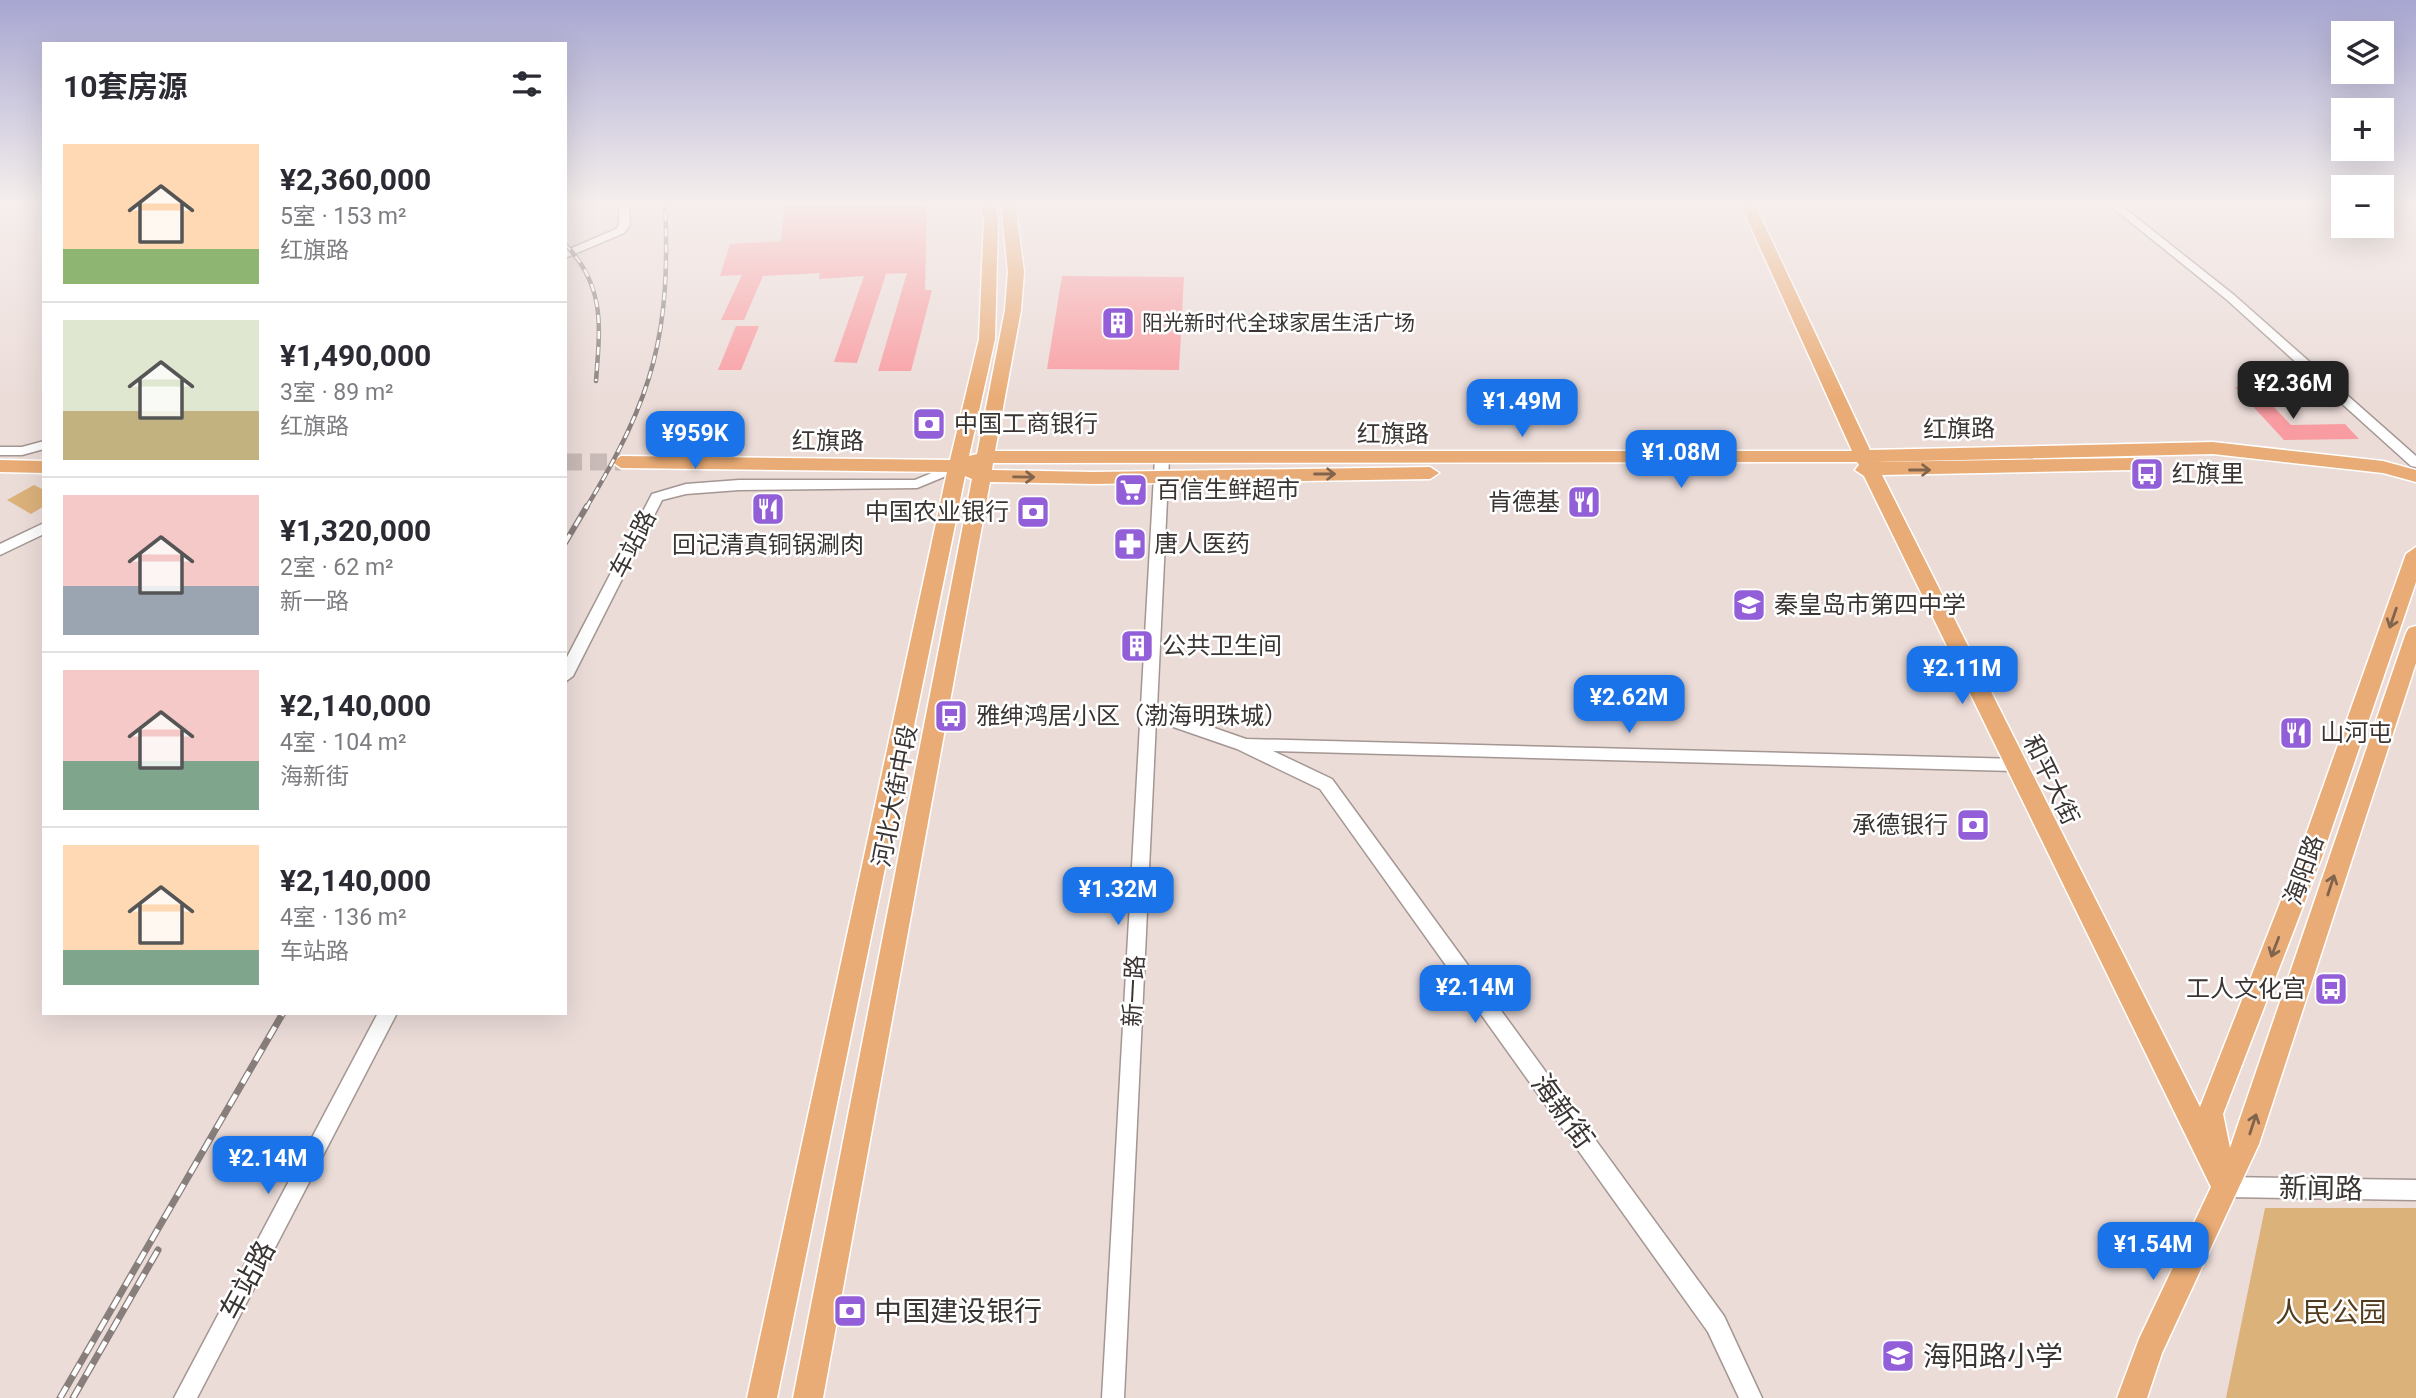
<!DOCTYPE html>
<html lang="zh">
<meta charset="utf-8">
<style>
body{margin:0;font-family:Roboto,"Noto Sans SC",sans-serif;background:#f2f2f3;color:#2b2b33;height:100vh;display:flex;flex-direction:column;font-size:26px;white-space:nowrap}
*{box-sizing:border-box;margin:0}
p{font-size:23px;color:#7c7c81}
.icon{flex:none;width:38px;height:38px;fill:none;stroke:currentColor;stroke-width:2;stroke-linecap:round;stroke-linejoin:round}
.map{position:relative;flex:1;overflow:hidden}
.panel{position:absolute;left:42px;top:42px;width:525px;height:973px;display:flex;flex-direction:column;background:#fff;border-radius:0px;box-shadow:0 7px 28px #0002}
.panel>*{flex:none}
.fabs{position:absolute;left:2331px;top:21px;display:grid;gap:14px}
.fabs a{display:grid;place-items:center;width:63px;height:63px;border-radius:0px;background:#fff;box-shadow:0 7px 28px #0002;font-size:35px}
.price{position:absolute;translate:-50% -60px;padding:0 16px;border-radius:14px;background:#1a73e8;color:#fff;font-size:23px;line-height:46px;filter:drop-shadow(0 2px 4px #0008)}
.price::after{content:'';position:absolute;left:50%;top:42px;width:21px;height:16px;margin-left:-10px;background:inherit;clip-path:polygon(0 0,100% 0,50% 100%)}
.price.active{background:#222;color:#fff}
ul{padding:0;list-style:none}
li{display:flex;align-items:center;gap:21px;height:175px;padding:0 21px}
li+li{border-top:2px solid #e1e1e2}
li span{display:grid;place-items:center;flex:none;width:196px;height:140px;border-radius:0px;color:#555}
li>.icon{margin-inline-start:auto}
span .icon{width:84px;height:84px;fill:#fffc;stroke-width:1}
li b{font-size:30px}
h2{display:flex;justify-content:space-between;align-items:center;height:84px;padding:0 21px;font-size:30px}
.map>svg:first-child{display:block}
.green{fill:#dcb27b}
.building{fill:#f99ca1}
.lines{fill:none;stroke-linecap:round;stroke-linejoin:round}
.major-tunnel{stroke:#c8bab7;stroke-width:17;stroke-dasharray:17 8;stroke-linecap:butt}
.minor-casing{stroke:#a49692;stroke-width:3}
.major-casing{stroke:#fff;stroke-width:3}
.minor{fill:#fff;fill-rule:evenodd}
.major{fill:#eaac76;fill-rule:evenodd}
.rail-far2-casing{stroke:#887e7b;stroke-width:4.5}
.rail-far1-casing{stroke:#887e7b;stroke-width:6}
.rail-casing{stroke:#887e7b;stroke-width:7}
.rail-far2{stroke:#fff;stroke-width:2.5;stroke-dasharray:8;stroke-linecap:butt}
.rail-far1{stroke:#fff;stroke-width:3.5;stroke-dasharray:10;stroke-linecap:butt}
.rail{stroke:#fff;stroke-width:4.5;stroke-dasharray:13;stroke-linecap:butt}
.oneway{stroke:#80644d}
.labels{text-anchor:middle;stroke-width:5;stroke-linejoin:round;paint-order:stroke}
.far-poi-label{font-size:21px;fill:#3a3432;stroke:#fff;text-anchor:start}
.poi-label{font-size:24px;fill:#3a3432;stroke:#fff;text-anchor:start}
.street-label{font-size:24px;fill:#3a3432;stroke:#fff}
.near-street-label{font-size:28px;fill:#3a3432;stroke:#fff}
.near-poi-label{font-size:28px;fill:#3a3432;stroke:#fff;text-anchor:start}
.near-park-label{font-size:28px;fill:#533c1d;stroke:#fff}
</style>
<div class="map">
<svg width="2416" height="1398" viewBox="0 0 2416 1398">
<rect width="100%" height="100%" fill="#ebdcd8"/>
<!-- green -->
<g class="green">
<polygon points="34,485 44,490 44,506 31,514 7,500"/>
<polygon points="2265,1208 2416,1208 2416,1398 2226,1398"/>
</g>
<!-- building -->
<g class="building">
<polygon points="785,203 927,203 925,290 932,290 911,371 878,371 907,273 886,274 857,363 834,362 864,276 819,279 820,273 763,276 744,320 721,320 742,275 720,276 730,244 781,241"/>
<polygon points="1062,276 1184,277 1179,370 1047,369"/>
<polygon points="736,326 759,326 741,370 718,370"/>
<polygon points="2254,386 2291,425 2345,424 2359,439 2284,440 2235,387"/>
</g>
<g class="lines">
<!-- major-tunnel -->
<polyline class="major-tunnel" points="565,462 621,462"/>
<defs>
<g id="minor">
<polygon points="619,203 629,203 630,225 624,233 565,258 565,251 616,229 619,225"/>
<polygon points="2107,203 2118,203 2234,295 2416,456 2416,467 2411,466 2226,299"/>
<polygon points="44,441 44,449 22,455 0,455 0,447 22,447"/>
<polygon points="1162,454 1169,458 1157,708 1246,739 2019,759 2021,764 2019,769 2013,771 1273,751 1332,779 1724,1316 1762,1398 1739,1398 1708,1332 1320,789 1237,749 1156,721 1124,1398 1102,1398 1155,458"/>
<polygon points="958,462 965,466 963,469 917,488 739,490 686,494 662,500 573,676 565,682 565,661 652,494 686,484 739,480 915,480"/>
<polygon points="44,523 44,534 0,555 0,544"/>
<polygon points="378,1013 397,1013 197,1398 174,1398"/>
<polygon points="2226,1177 2416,1180 2416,1200 2226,1197 2219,1194 2216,1187 2219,1180"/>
</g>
<g id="major">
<polygon points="980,203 994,203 998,220 995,339 969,456 977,454 1005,310 1008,272 1001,203 1015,203 1024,272 1021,310 995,451 1852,451 1740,203 1754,203 1870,450 2213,442 2383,461 2416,470 2416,482 2383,473 2213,454 1875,462 2133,458 2142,464 2133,470 1882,475 2200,1107 2298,857 2406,554 2416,547 2416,582 2322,857 2223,1114 2230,1148 2406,633 2409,628 2416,626 2416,663 2259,1144 2162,1353 2147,1398 2117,1398 2139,1339 2211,1187 1864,476 1855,470 1859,465 1857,462 993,463 992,470 1094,472 1430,467 1439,473 1430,479 1094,484 990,482 823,1398 793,1398 972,479 965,476 777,1398 747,1398 947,472 621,468 612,462 621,456 950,460 979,339 984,220"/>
<polygon points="0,460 44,461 44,473 0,472"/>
</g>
</defs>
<!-- minor casing -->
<use href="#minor" class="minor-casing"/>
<!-- major casing -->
<use href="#major" class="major-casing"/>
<!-- minor -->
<use href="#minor" class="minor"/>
<!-- major -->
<use href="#major" class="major"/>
<defs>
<g id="rail-far2">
<path d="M565,244C606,287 600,326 596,381"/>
<path d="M586,508C654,396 671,334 665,203"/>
</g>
<polyline id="rail-far1" points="565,543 587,506"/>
<g id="rail">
<polyline points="60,1398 283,1013"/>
<polyline points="73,1398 158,1250"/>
</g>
</defs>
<!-- rail-far2 casing -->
<use href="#rail-far2" class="rail-far2-casing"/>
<!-- rail-far1 casing -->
<use href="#rail-far1" class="rail-far1-casing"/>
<!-- rail casing -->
<use href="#rail" class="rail-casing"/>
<!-- rail-far2 -->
<use href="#rail-far2" class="rail-far2"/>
<!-- rail-far1 -->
<use href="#rail-far1" class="rail-far1"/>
<!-- rail -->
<use href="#rail" class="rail"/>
</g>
<!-- one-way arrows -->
<defs><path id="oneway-shaft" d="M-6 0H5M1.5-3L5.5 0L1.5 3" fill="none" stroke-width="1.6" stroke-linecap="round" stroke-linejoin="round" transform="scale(1.75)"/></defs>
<g class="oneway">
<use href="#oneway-shaft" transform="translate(1920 470)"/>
<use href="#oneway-shaft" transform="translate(1325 474)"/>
<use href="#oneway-shaft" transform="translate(1024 477) rotate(1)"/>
<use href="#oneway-shaft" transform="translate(2393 618) rotate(109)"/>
<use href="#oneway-shaft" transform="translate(2331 885) rotate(-72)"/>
<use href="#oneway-shaft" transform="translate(2275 947) rotate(111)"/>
<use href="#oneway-shaft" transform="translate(2253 1124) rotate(-72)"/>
</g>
<!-- sky -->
<linearGradient id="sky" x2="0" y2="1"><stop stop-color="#a7a6d1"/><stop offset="0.51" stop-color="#f6efed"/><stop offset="1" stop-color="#f6efed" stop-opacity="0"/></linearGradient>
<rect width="2416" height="398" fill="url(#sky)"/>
<!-- icons -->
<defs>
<symbol id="building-square" viewBox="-11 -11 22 22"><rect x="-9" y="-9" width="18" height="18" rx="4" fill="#935fd8" stroke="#fff"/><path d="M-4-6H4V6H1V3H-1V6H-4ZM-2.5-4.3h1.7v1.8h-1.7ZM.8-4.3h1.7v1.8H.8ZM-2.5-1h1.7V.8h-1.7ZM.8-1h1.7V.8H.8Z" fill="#fff"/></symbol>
<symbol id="bank-square" viewBox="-11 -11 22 22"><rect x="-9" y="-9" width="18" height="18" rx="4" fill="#935fd8" stroke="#fff"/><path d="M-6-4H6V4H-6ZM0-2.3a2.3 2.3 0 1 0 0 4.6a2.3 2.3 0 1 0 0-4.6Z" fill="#fff"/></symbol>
<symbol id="bus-square" viewBox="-11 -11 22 22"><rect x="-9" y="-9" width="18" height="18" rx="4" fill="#935fd8" stroke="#fff"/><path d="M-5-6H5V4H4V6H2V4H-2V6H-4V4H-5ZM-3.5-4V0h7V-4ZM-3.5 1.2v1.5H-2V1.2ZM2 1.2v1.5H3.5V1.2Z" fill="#fff"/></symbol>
<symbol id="supermarket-square" viewBox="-11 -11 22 22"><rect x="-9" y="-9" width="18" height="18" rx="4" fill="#935fd8" stroke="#fff"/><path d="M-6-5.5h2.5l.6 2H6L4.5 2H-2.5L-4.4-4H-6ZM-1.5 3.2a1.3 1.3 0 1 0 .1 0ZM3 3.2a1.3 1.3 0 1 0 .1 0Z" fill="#fff"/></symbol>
<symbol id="restaurant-square" viewBox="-11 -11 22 22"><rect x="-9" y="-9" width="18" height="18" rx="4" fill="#935fd8" stroke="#fff"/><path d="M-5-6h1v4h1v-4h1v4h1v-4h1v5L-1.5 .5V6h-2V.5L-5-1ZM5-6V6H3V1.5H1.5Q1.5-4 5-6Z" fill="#fff"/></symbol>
<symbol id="pharmacy-square" viewBox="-11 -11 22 22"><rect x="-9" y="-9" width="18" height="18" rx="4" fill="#935fd8" stroke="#fff"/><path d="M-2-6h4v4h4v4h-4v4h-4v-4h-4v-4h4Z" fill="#fff"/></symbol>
<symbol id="school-square" viewBox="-11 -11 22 22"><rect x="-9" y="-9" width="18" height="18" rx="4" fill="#935fd8" stroke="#fff"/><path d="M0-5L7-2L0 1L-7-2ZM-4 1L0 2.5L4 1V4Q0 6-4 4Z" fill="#fff"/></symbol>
</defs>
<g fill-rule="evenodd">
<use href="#building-square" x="1099" y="304" width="38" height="38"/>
<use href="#bank-square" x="910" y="405" width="38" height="38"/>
<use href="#bus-square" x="2128" y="455" width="38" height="38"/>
<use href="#supermarket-square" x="1112" y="471" width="38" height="38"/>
<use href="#restaurant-square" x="1565" y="483" width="38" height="38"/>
<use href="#restaurant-square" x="749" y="490" width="38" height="38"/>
<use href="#bank-square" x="1014" y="493" width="38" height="38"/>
<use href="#pharmacy-square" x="1111" y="525" width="38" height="38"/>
<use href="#school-square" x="1730" y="586" width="38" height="38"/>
<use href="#building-square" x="1118" y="627" width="38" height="38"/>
<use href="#bus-square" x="932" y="697" width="38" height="38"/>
<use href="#restaurant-square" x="2277" y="714" width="38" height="38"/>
<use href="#bank-square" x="1954" y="806" width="38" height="38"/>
<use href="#bus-square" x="2312" y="970" width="38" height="38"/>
<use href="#bank-square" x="831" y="1292" width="38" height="38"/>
<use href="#school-square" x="1879" y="1337" width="38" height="38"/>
</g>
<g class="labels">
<!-- far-poi labels -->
<g class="far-poi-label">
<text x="1142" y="330">阳光新时代全球家居生活广场</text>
</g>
<!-- poi labels -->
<g class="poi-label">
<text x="954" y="432">中国工商银行</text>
<text x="2172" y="482">红旗里</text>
<text x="1156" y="498">百信生鲜超市</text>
<text x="1560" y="510" text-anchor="end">肯德基</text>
<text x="1009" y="520" text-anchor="end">中国农业银行</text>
<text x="1154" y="552">唐人医药</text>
<text x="768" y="553" text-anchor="middle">回记清真铜锅涮肉</text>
<text x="1774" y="613">秦皇岛市第四中学</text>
<text x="1162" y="654">公共卫生间</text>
<text x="976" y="724">雅绅鸿居小区（渤海明珠城）</text>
<text x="2320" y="741">山河屯</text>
<text x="1948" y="833" text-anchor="end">承德银行</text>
<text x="2306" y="997" text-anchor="end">工人文化宫</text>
</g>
<!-- street labels -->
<g class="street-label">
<text transform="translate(1959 429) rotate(-1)" y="8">红旗路</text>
<text x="1393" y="442">红旗路</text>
<text x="828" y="449">红旗路</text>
<text transform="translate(633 544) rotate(-63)" y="8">车站路</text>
<text transform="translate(2051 780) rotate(64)" y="8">和平大街</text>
<text transform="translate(895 796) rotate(-79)" y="8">河北大街中段</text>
<text transform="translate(2304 870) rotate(-70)" y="8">海阳路</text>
<text transform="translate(1134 991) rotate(-87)" y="8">新一路</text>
</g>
<!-- near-street labels -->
<g class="near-street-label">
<text transform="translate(1563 1111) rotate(54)" y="10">海新街</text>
<text transform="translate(2321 1188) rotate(1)" y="10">新闻路</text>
<text transform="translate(247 1280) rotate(-62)" y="10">车站路</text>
</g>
<!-- near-poi labels -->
<g class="near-poi-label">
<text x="874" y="1321">中国建设银行</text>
<text x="1923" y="1366">海阳路小学</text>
</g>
<!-- near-park labels -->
<g class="near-park-label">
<text x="2331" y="1322">人民公园</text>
</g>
</g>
</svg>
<div class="fabs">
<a><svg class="icon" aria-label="layers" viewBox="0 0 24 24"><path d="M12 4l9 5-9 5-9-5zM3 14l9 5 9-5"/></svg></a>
<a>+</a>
<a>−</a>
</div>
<b class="price active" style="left:2293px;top:421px">¥2.36M</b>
<b class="price" style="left:1522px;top:439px">¥1.49M</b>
<b class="price" style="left:695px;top:471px">¥959K</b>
<b class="price" style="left:1681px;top:490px">¥1.08M</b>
<b class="price" style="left:1962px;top:706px">¥2.11M</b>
<b class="price" style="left:1629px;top:735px">¥2.62M</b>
<b class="price" style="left:1118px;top:927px">¥1.32M</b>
<b class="price" style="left:1475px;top:1025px">¥2.14M</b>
<b class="price" style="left:268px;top:1196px">¥2.14M</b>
<b class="price" style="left:2153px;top:1282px">¥1.54M</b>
<section class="panel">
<h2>10套房源<svg class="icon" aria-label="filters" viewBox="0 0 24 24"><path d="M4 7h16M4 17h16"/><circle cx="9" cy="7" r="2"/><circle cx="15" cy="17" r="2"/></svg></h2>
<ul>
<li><span style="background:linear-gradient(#ffd9b3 75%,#8fb573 0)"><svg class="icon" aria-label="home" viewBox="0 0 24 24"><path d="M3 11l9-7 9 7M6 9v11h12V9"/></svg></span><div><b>¥2,360,000</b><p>5室 · 153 m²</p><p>红旗路</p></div></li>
<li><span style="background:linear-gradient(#dfe7d0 65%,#c2b280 0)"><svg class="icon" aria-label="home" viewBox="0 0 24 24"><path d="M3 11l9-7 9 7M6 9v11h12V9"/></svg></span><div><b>¥1,490,000</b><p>3室 · 89 m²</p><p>红旗路</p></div></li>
<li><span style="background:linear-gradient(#f6c9c9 65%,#9aa5b1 0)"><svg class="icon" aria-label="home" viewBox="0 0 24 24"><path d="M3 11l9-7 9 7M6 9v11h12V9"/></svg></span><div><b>¥1,320,000</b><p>2室 · 62 m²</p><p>新一路</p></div></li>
<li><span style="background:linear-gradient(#f6c9c9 65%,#7fa58c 0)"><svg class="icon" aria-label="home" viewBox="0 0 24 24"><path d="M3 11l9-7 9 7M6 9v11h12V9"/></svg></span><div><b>¥2,140,000</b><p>4室 · 104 m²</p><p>海新街</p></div></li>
<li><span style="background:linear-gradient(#ffd9b3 75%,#7fa58c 0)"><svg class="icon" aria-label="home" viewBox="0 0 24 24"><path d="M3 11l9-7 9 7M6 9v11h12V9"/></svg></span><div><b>¥2,140,000</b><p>4室 · 136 m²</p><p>车站路</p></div></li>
</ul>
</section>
</div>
